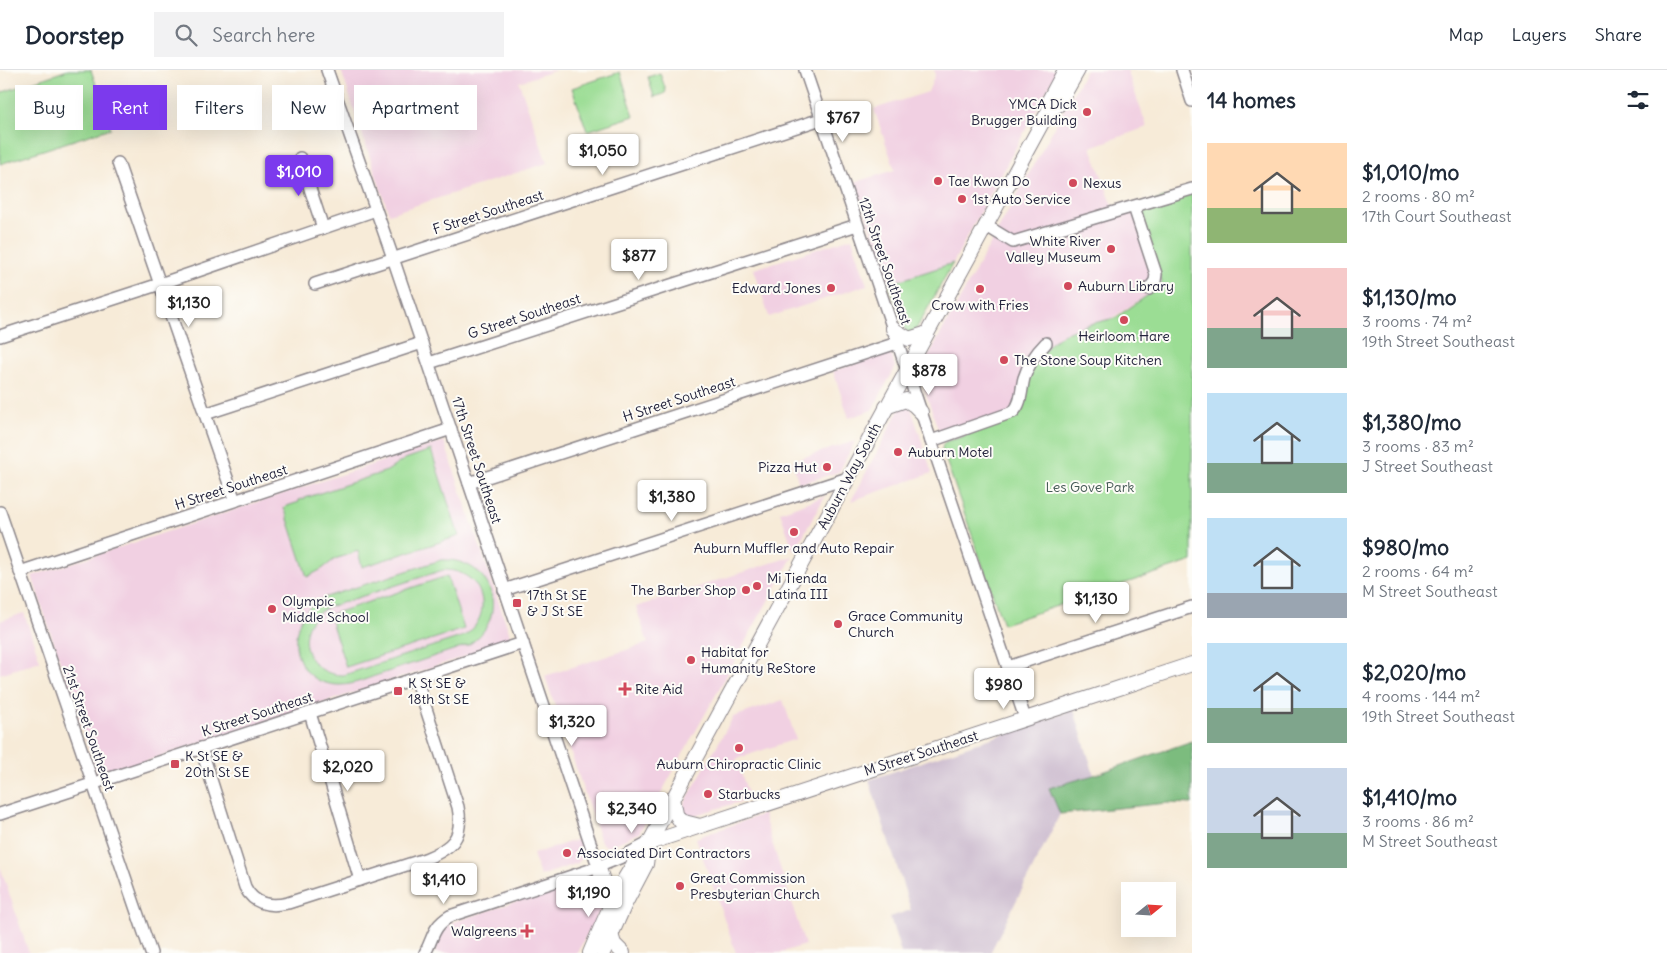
<!DOCTYPE html>
<meta charset="utf-8">
<style>
body{margin:0;font-family:Delius,sans-serif;background:#f2f2f3;color:#1f2937;height:100vh;display:flex;flex-direction:column;font-size:19px;white-space:nowrap}
*{box-sizing:border-box;margin:0}
p{font-size:16px;color:#747a83}
.icon{flex:none;width:28px;height:28px;fill:none;stroke:currentColor;stroke-width:2;stroke-linecap:round;stroke-linejoin:round}
.map{position:relative;flex:1;overflow:hidden}
.panel{display:flex;flex-direction:column;background:#fff;width:475px}
.panel>*{flex:none}
.banner{position:absolute;left:15px;top:15px;width:475px;height:45px;display:flex;gap:10px}
.needle{width:32px;rotate:72deg}
.buttons{position:absolute;left:1121px;top:812px;display:grid;gap:10px}
.buttons a{display:grid;place-items:center;width:55px;height:55px;border-radius:0px;background:#fff;box-shadow:0 5px 20px #0002;font-size:25px}
.price{position:absolute;translate:-50% -42px;padding:0 11px;border-radius:5px;background:#fff;color:#222;font-size:16px;line-height:32px;filter:drop-shadow(0 1px 2px #0008)}
.price::after{content:'';position:absolute;left:50%;top:30px;width:15px;height:11px;margin-left:-8px;background:inherit;clip-path:polygon(0 0,100% 0,50% 100%)}
.price.current{background:#7c3aed;color:#fff}
ul{padding:0;list-style:none}
li{display:flex;align-items:center;gap:15px;height:125px;padding:0 15px}
li span{display:grid;place-items:center;flex:none;width:140px;height:100px;border-radius:0px;color:#555}
li>.icon{margin-inline-start:auto}
span .icon{width:60px;height:60px;fill:#fffc;stroke-width:1}
li b{font-size:21px}
h2{display:flex;justify-content:space-between;align-items:center;height:60px;padding:0 15px;font-size:21px}
.tag{padding:0 18px;border-radius:0px;background:#fff;box-shadow:0 5px 20px #0002;font-size:18px;line-height:45px}
.tag.current{background:#7c3aed;color:#fff}
header{display:flex;align-items:center;gap:30px;box-sizing:border-box;height:70px;padding:0 25px;background:#fff;border-bottom:1px solid #e0e1e3}
header strong{font-size:24px}
nav{display:flex;gap:28px;margin-inline-start:auto;font-size:18px}
.search{width:350px;height:45px;background:#f2f2f3;display:flex;align-items:center;gap:12px;box-sizing:border-box;padding:0 18px;border-radius:0px;color:#747a83;font-size:19px}
main{display:flex;flex:1;min-height:0}
.map>svg:first-child{display:block}
.built{fill:#f1d0e2}
.industrial{fill:#cebed0}
.green{fill:#9bdd94;stroke:#5e8068;fill-rule:evenodd}
.forest{fill:#7cbc7e;stroke:#4f6f5c}
.lines{fill:none;stroke-linecap:round;stroke-linejoin:round}
.minor-casing{stroke:#8c868a;stroke-width:14}
.major-casing{stroke:#8c868a;stroke-width:16}
.minor{stroke:#fff;stroke-width:11}
.major{stroke:#fff;stroke-width:14}
.poi-dot{fill:#d1495b;stroke:#fdfcf7;stroke-width:2}
.labels{text-anchor:middle;stroke-width:4;stroke-linejoin:round;paint-order:stroke}
.poi-label{font-size:14px;fill:#22223b;stroke:#fdfcf7;text-anchor:start}
.street-label{font-size:14px;fill:#22223b;stroke:#fdfcf7}
.park-label{font-size:14px;fill:#465a56;stroke:#fdfcf7}
</style>
<header>
<strong>Doorstep</strong>
<div class="search"><svg class="icon" aria-label="search" viewBox="0 0 24 24"><circle cx="10" cy="10" r="6"/><path d="M15 15l6 6"/></svg>Search here</div>
<nav><a>Map</a><a>Layers</a><a>Share</a></nav>
</header>
<main>
<div class="map">
<svg width="1192" height="883" viewBox="0 0 1192 883">
<rect width="100%" height="100%" fill="#fdfcf7"/>
<filter id="ink" filterUnits="userSpaceOnUse"><feTurbulence type="fractalNoise" baseFrequency=".02" numOctaves="2"/><feDisplacementMap in="SourceGraphic" scale="10" xChannelSelector="R" yChannelSelector="G"/><feConvolveMatrix kernelMatrix="1 2 1 2 8 2 1 2 1" color-interpolation-filters="sRGB"/></filter>
<filter id="wash" filterUnits="userSpaceOnUse"><feTurbulence type="fractalNoise" baseFrequency=".0096" numOctaves="4" result="noise"/><feDisplacementMap in="SourceGraphic" scale="20" xChannelSelector="R" yChannelSelector="G"/><feGaussianBlur stdDeviation="1.12" result="paint"/><feColorMatrix in="noise" values="0 0 0 0 0 0 0 0 0 0 0 0 0 0 0 0 0 1.4 0 .05"/><feComposite in="paint" operator="in"/></filter>
<g filter="url(#wash)">
<rect width="100%" height="100%" fill="#f7ebd8"/>
<!-- built -->
<g class="built">
<polygon points="341,0 556,0 519,12 547,93 389,144"/>
<polygon points="934,0 1058,0 953,193 889,214 855,112 895,100 874,39 928,22 935,5"/>
<polygon points="1086,0 1127,0 1147,57 1091,77 1113,137 1138,136 1162,212 1158,218 1109,250 1014,348 1002,353 993,353 977,358 963,366 945,372 937,356 919,303"/>
<polygon points="852,168 867,215 769,247 754,199"/>
<polygon points="888,283 893,288 895,298 872,340 849,348 833,301"/>
<polygon points="905,336 911,338 932,403 851,431 900,338"/>
<polygon points="444,371 512,571 98,707 32,506"/>
<polygon points="855,371 839,402 799,414 792,391"/>
<polygon points="825,426 794,482 780,442"/>
<polygon points="793,486 639,763 608,777 606,776 601,772 545,606 648,573 636,537"/>
<polygon points="24,543 40,591 0,604 0,551"/>
<polygon points="783,630 796,669 736,689 750,729 688,747 683,744 682,738 733,647"/>
<polygon points="763,744 805,875 779,883 736,883 696,768"/>
<polygon points="579,769 583,781 581,789 578,793 540,806 533,784"/>
<polygon points="0,796 29,883 0,883"/>
<polygon points="593,810 596,812 601,828 601,839 577,883 435,883 440,865 442,861 451,853 529,827 543,826"/>
</g>
<!-- industrial -->
<polygon class="industrial" points="1074,640 1094,705 1049,718 1060,744 990,883 901,883 890,847 911,840 869,710"/>
<!-- green -->
<g class="green">
<polygon points="68,0 91,0 111,58 0,94 0,23"/>
<polygon points="620,2 634,46 587,61 572,18"/>
<polygon points="660,3 666,21 664,24 654,27 648,7"/>
<path d="M1192,119V491L1003,554L942,379C943,376 942,374 945,372C950,369 959,369 964,366C974,361 982,355 993,353C1003,351 1009,353 1018,345L1029,302L1050,274L1063,264L1090,254L1115,248L1158,218L1162,212L1138,136Z"/>
<polygon points="953,193 915,261 909,263 905,260 889,214"/>
<polygon points="431,380 459,466 362,497 358,481 335,489 322,499 307,507 284,437 299,432 299,430 387,401 405,389"/>
<path d="M441,490C493,487 512,548 468,575C440,584 412,594 384,603C370,607 355,615 340,615C288,615 280,546 326,527ZM443,500C482,499 497,544 464,566L344,605C302,606 290,553 329,537Z"/>
<polygon points="447,506 464,559 346,597 329,545"/>
</g>
<!-- forest -->
<polygon class="forest" points="1192,671 1192,734 1167,733 1060,744 1049,718 1094,705"/>
</g>
<g filter="url(#ink)">
<g class="lines">
<defs>
<g id="minor">
<polyline points="327,0 393,188 596,790"/>
<polyline points="805,0 1025,648"/>
<polyline points="1182,0 1192,31"/>
<polyline points="300,88 323,158"/>
<polyline points="118,93 235,431"/>
<polyline points="1134,137 1156,204 1155,211 1149,219"/>
<polyline points="985,155 1013,172 1192,119"/>
<polyline points="315,214 821,49"/>
<polyline points="0,266 160,214 376,140"/>
<polyline points="429,293 857,155"/>
<polyline points="205,344 422,273"/>
<path d="M931,371L1013,342C1022,334 1021,319 1024,308C1028,295 1036,283 1046,273"/>
<polyline points="469,413 897,273"/>
<polyline points="0,442 151,883"/>
<polyline points="20,502 451,359"/>
<polyline points="504,520 848,408"/>
<polyline points="1008,597 1192,537"/>
<polyline points="310,643 360,810"/>
<path d="M201,678L245,817C254,835 270,837 288,833L425,789C452,778 464,768 458,737L416,608"/>
<polyline points="0,744 523,573"/>
<path d="M425,883C434,867 432,857 450,846L590,800L622,787L647,774"/>
</g>
<g id="major">
<polyline points="1049,40 1058,35 1078,0"/>
<polyline points="893,259 909,269 925,264"/>
<polyline points="886,337 906,330 914,335 921,342"/>
<polyline points="673,728 676,744 680,751 700,756"/>
<polyline points="649,773 1192,594"/>
<polyline points="598,796 608,825 609,840"/>
<polyline points="611,864 614,874 623,883"/>
<path d="M590,883C606,845 623,804 649,773L1049,40V30L1065,0"/>
<polyline points="603,883 625,834 646,794 649,773"/>
</g>
</defs>
<!-- minor casing -->
<use href="#minor" class="minor-casing"/>
<!-- major casing -->
<use href="#major" class="major-casing"/>
<!-- minor -->
<use href="#minor" class="minor"/>
<!-- major -->
<use href="#major" class="major"/>
</g>
</g>
<!-- markers -->
<g class="poi-dot">
<circle cx="1087" cy="42" r="5"/>
<circle cx="938" cy="111" r="5"/>
<circle cx="1073" cy="113" r="5"/>
<circle cx="962" cy="129" r="5"/>
<circle cx="1111" cy="179" r="5"/>
<circle cx="1068" cy="216" r="5"/>
<circle cx="831" cy="218" r="5"/>
<circle cx="980" cy="219" r="5"/>
<circle cx="1124" cy="250" r="5"/>
<circle cx="1004" cy="290" r="5"/>
<circle cx="898" cy="382" r="5"/>
<circle cx="827" cy="397" r="5"/>
<circle cx="794" cy="462" r="5"/>
<circle cx="757" cy="516" r="5"/>
<circle cx="746" cy="520" r="5"/>
<rect x="512" y="528" width="10" height="10" rx="2.5"/>
<circle cx="272" cy="539" r="5"/>
<circle cx="838" cy="554" r="5"/>
<circle cx="691" cy="590" r="5"/>
<path d="M622.5 611.5h5v5h5v5h-5v5h-5v-5h-5v-5h5z"/>
<rect x="393" y="616" width="10" height="10" rx="2.5"/>
<circle cx="739" cy="678" r="5"/>
<rect x="170" y="689" width="10" height="10" rx="2.5"/>
<circle cx="708" cy="724" r="5"/>
<circle cx="567" cy="783" r="5"/>
<circle cx="680" cy="816" r="5"/>
<path d="M524.5 853.5h5v5h5v5h-5v5h-5v-5h-5v-5h5z"/>
</g>
<g class="labels">
<!-- poi labels -->
<g class="poi-label">
<text x="1077" y="39" text-anchor="end">YMCA Dick<tspan x="1077" dy="16">Brugger Building</tspan></text>
<text x="948" y="116">Tae Kwon Do</text>
<text x="1083" y="118">Nexus</text>
<text x="972" y="134">1st Auto Service</text>
<text x="1101" y="176" text-anchor="end">White River<tspan x="1101" dy="16">Valley Museum</tspan></text>
<text x="1078" y="221">Auburn Library</text>
<text x="821" y="223" text-anchor="end">Edward Jones</text>
<text x="980" y="240" text-anchor="middle">Crow with Fries</text>
<text x="1124" y="271" text-anchor="middle">Heirloom Hare</text>
<text x="1014" y="295">The Stone Soup Kitchen</text>
<text x="908" y="387">Auburn Motel</text>
<text x="817" y="402" text-anchor="end">Pizza Hut</text>
<text x="794" y="483" text-anchor="middle">Auburn Muffler and Auto Repair</text>
<text x="767" y="513">Mi Tienda<tspan x="767" dy="16">Latina III</tspan></text>
<text x="736" y="525" text-anchor="end">The Barber Shop</text>
<text x="527" y="530">17th St SE<tspan x="527" dy="16">&amp; J St SE</tspan></text>
<text x="282" y="536">Olympic<tspan x="282" dy="16">Middle School</tspan></text>
<text x="848" y="551">Grace Community<tspan x="848" dy="16">Church</tspan></text>
<text x="701" y="587">Habitat for<tspan x="701" dy="16">Humanity ReStore</tspan></text>
<text x="408" y="618">K St SE &amp;<tspan x="408" dy="16">18th St SE</tspan></text>
<text x="635" y="624">Rite Aid</text>
<text x="185" y="691">K St SE &amp;<tspan x="185" dy="16">20th St SE</tspan></text>
<text x="739" y="699" text-anchor="middle">Auburn Chiropractic Clinic</text>
<text x="718" y="729">Starbucks</text>
<text x="577" y="788">Associated Dirt Contractors</text>
<text x="690" y="813">Great Commission<tspan x="690" dy="16">Presbyterian Church</tspan></text>
<text x="517" y="866" text-anchor="end">Walgreens</text>
</g>
<!-- street labels -->
<g class="street-label">
<text transform="translate(488 142) rotate(-18)" y="5">F Street Southeast</text>
<text transform="translate(885 191) rotate(71)" y="5">12th Street Southeast</text>
<text transform="translate(524 246) rotate(-18)" y="5">G Street Southeast</text>
<text transform="translate(679 329) rotate(-18)" y="5">H Street Southeast</text>
<text transform="translate(477 390) rotate(72)" y="5">17th Street Southeast</text>
<text transform="translate(849 406) rotate(-62)" y="5">Auburn Way South</text>
<text transform="translate(231 417) rotate(-18)" y="5">H Street Southeast</text>
<text transform="translate(257 644) rotate(-18)" y="5">K Street Southeast</text>
<text transform="translate(89 658) rotate(71)" y="5">21st Street Southeast</text>
<text transform="translate(921 683) rotate(-18)" y="5">M Street Southeast</text>
</g>
<!-- park labels -->
<g class="park-label">
<text x="1090" y="422">Les Gove Park</text>
</g>
</g>
</svg>
<div class="buttons">
<a><svg class="needle" viewBox="-14 -14 28 28"><path d="M0-13l5 13h-10z" fill="#e53935"/><path d="M0 13l5-13h-10z" fill="#747a83"/></svg></a>
</div>
<b class="price" style="left:843px;top:73px">$767</b>
<b class="price" style="left:603px;top:106px">$1,050</b>
<b class="price current" style="left:299px;top:127px">$1,010</b>
<b class="price" style="left:639px;top:211px">$877</b>
<b class="price" style="left:189px;top:258px">$1,130</b>
<b class="price" style="left:929px;top:326px">$878</b>
<b class="price" style="left:672px;top:452px">$1,380</b>
<b class="price" style="left:1096px;top:554px">$1,130</b>
<b class="price" style="left:1004px;top:640px">$980</b>
<b class="price" style="left:572px;top:677px">$1,320</b>
<b class="price" style="left:348px;top:722px">$2,020</b>
<b class="price" style="left:632px;top:764px">$2,340</b>
<b class="price" style="left:444px;top:835px">$1,410</b>
<b class="price" style="left:589px;top:848px">$1,190</b>
<div class="banner">
<a class="tag">Buy</a>
<a class="tag current">Rent</a>
<a class="tag">Filters</a>
<a class="tag">New</a>
<a class="tag">Apartment</a>
</div>
</div>
<section class="panel">
<h2>14 homes<svg class="icon" aria-label="filters" viewBox="0 0 24 24"><path d="M4 7h16M4 17h16"/><circle cx="9" cy="7" r="2"/><circle cx="15" cy="17" r="2"/></svg></h2>
<ul>
<li><span style="background:linear-gradient(#ffd9b3 65%,#8fb573 0)"><svg class="icon" aria-label="home" viewBox="0 0 24 24"><path d="M3 11l9-7 9 7M6 9v11h12V9"/></svg></span><div><b>$1,010/mo</b><p>2 rooms · 80 m²</p><p>17th Court Southeast</p></div></li>
<li><span style="background:linear-gradient(#f6c9c9 60%,#7fa58c 0)"><svg class="icon" aria-label="home" viewBox="0 0 24 24"><path d="M3 11l9-7 9 7M6 9v11h12V9"/></svg></span><div><b>$1,130/mo</b><p>3 rooms · 74 m²</p><p>19th Street Southeast</p></div></li>
<li><span style="background:linear-gradient(#bfe0f5 70%,#7fa58c 0)"><svg class="icon" aria-label="home" viewBox="0 0 24 24"><path d="M3 11l9-7 9 7M6 9v11h12V9"/></svg></span><div><b>$1,380/mo</b><p>3 rooms · 83 m²</p><p>J Street Southeast</p></div></li>
<li><span style="background:linear-gradient(#bfe0f5 75%,#9aa5b1 0)"><svg class="icon" aria-label="home" viewBox="0 0 24 24"><path d="M3 11l9-7 9 7M6 9v11h12V9"/></svg></span><div><b>$980/mo</b><p>2 rooms · 64 m²</p><p>M Street Southeast</p></div></li>
<li><span style="background:linear-gradient(#bfe0f5 65%,#7fa58c 0)"><svg class="icon" aria-label="home" viewBox="0 0 24 24"><path d="M3 11l9-7 9 7M6 9v11h12V9"/></svg></span><div><b>$2,020/mo</b><p>4 rooms · 144 m²</p><p>19th Street Southeast</p></div></li>
<li><span style="background:linear-gradient(#c9d6e8 65%,#7fa58c 0)"><svg class="icon" aria-label="home" viewBox="0 0 24 24"><path d="M3 11l9-7 9 7M6 9v11h12V9"/></svg></span><div><b>$1,410/mo</b><p>3 rooms · 86 m²</p><p>M Street Southeast</p></div></li>
</ul>
</section>
</main>
